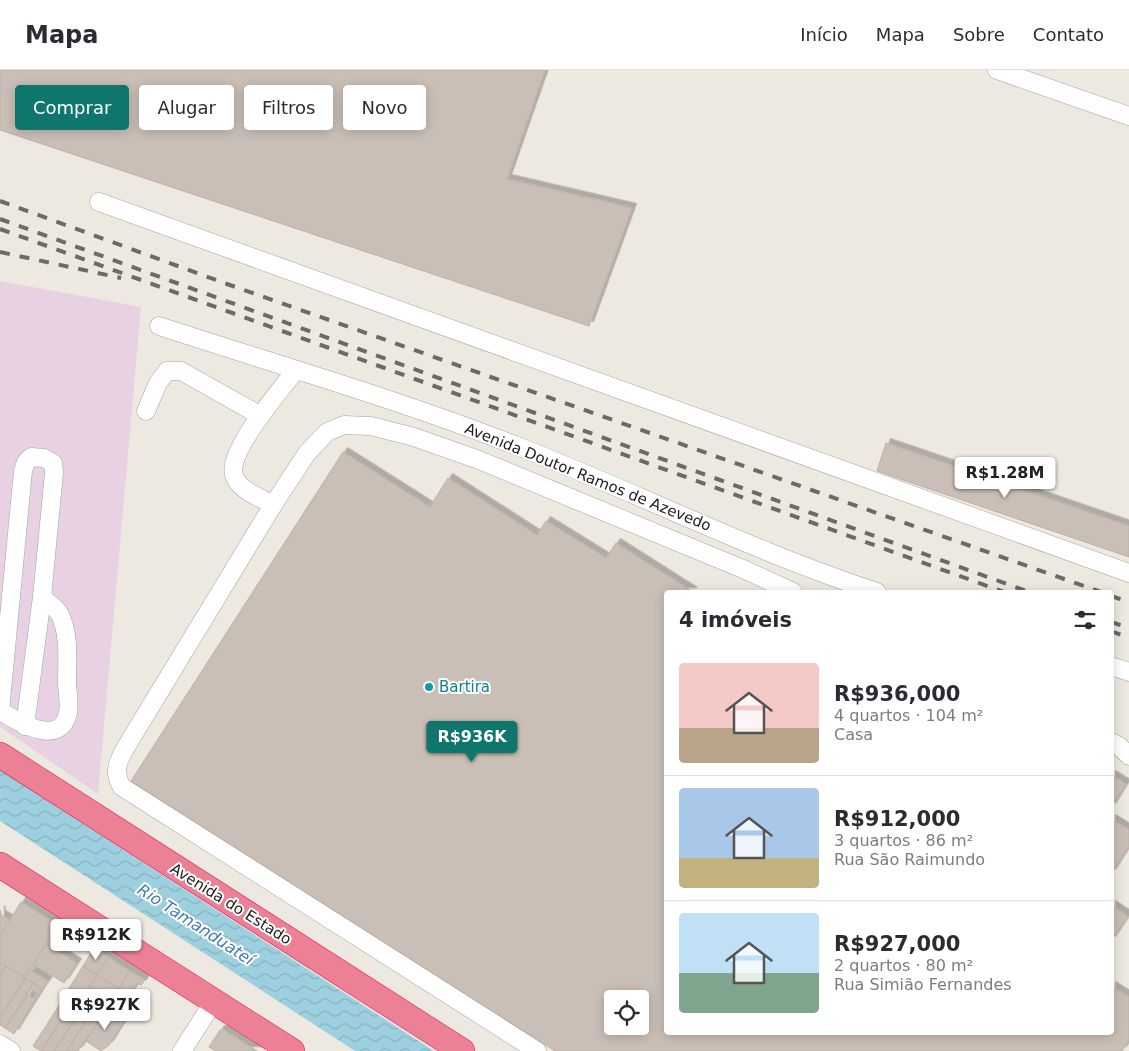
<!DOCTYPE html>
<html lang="pt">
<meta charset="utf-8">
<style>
body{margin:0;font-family:"DejaVu Sans",sans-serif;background:#f2f2f3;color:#2b2b33;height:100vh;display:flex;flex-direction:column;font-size:19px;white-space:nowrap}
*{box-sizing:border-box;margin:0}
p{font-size:16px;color:#7c7c81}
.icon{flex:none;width:28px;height:28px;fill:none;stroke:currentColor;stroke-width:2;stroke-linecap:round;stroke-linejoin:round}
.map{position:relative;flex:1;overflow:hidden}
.side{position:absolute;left:664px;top:520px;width:450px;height:445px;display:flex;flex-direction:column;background:#fff;border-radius:5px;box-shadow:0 2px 12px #0003}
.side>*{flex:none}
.top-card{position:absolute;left:15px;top:15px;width:475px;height:45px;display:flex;gap:10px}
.fabs{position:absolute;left:604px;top:920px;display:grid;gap:10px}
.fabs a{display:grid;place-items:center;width:45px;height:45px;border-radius:5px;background:#fff;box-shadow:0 2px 12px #0003;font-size:25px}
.price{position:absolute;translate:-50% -42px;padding:0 11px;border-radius:5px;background:#fff;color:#222;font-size:16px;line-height:32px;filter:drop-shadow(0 1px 2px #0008)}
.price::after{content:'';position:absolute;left:50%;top:30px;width:15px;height:11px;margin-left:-8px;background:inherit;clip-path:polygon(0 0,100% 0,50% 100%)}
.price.current{background:#0f766e;color:#fff}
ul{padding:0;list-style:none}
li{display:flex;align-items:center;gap:15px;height:125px;padding:0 15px}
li+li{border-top:1px solid #e1e1e2}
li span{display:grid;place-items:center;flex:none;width:140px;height:100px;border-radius:5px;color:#555}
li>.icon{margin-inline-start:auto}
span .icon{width:60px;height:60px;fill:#fffc;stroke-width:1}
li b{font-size:21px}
h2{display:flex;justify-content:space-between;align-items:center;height:60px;padding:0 15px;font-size:21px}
.chip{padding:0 18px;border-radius:5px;background:#fff;box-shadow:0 2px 12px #0003;font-size:18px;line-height:45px}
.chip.current{background:#0f766e;color:#fff}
header{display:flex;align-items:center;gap:30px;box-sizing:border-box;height:70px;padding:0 25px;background:#fff;border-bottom:1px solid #e1e1e2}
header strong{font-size:24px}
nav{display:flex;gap:28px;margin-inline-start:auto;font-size:18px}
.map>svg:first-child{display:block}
.industrial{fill:#e8d1e3}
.water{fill:url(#water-waves)}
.building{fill:#cabfb6;stroke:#c1afa2;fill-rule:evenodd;filter:url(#shadow)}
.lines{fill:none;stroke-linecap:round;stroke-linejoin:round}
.minor-casing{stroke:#a3a3a3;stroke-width:19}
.highway-casing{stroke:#e2175c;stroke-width:26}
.minor{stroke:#fff;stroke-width:18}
.highway{stroke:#ec8195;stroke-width:25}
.rail{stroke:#6a6a6a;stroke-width:4;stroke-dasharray:10 10;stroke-linecap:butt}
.culture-dot{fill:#0f9aa8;stroke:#fff;stroke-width:2}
.labels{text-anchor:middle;stroke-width:4;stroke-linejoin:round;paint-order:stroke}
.street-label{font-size:15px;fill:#1c1c1c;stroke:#fff}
.culture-label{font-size:15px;fill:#0d838f;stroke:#fff;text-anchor:start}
.water-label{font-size:16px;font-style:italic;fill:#4279b1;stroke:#fff}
</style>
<header>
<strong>Mapa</strong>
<nav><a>Início</a><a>Mapa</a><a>Sobre</a><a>Contato</a></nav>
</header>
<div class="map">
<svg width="1129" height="981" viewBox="0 0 1129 981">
<defs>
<pattern id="water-waves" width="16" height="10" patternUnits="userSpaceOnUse" patternTransform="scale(1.25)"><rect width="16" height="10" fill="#9dd0df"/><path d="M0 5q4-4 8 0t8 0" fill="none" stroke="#87b2bf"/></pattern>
<filter id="shadow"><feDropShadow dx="4.5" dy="-4.5" stdDeviation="0" flood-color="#0004"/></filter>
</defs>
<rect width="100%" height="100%" fill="#eee9e0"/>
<!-- industrial -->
<polygon class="industrial" points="0,211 141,237 98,724 0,657"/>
<!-- water -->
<polygon class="water" points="0,700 434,981 355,981 0,751"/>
<!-- building -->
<g class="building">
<polygon points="0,0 545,0 507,109 632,138 589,256 0,60"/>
<polygon points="886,373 1129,456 1129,487 877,401"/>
<path d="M343,382L430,437L448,408L537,465L546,451L606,488L616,473L693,522H666V962H1111V916L1129,927V970L1122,981H555L131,711ZM612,929H640V956H612Z"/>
<polygon points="1111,705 1126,714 1111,738"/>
<polygon points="1111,749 1129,760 1129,776 1111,804"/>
<polygon points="21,832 58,855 25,908 0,892 0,866"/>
<polygon points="1111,835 1128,846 1111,871"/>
<polygon points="0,840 1,845 10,850 0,866"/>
<polygon points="51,866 57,870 52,877 46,874"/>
<polygon points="46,874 77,893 64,913 36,895 32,901 48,911 42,919 25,908"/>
<polygon points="94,878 108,887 97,905 83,896"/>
<polygon points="108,887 130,901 119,919 97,905"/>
<polygon points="0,892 6,896 0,906"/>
<polygon points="6,896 25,908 0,947 0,906"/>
<polygon points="83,896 97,905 75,940 61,931"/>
<polygon points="130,901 145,910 141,915 137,913 116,946 106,940"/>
<polygon points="97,905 119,919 97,953 75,940"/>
<polygon points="26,909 33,913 5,958 0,955 0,947"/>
<polygon points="33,913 42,919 14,964 5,958 28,925 34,928 37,923 30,919"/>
<polygon points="62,931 70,936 41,981 33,976"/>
<polygon points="70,936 79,942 54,981 42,981"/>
<polygon points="106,940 124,951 109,975 101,981 86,971"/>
<polygon points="79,942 83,944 80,949 85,952 67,981 54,981 62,969 63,970"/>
<polygon points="88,948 97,953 78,981 67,981"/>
<polygon points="220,960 224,960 257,981 216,981 209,977"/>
</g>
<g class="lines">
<defs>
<g id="minor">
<polyline points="997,0 1129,46"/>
<polyline points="99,132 1129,503"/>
<path d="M159,256C278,295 400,330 517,376C638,423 754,482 877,522"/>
<polyline points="146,341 158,313 167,301 181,301 261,346"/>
<path d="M273,435C261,428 238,420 234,405C227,381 280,321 295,301"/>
<polyline points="1111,596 1129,602"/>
<polyline points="0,641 23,401 26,392 31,387 44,388 53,393 54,403 42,527 25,656"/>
<path d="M0,641C17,651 60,679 68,643C70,634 67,621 67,612C67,590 70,563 59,543C55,537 47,532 42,527"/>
<polyline points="1111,672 1119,676 1129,686"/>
<polyline points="0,974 11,981"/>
<polyline points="182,981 214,931"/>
<path d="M537,981L122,717C110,699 122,684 132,667L273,435L307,383L327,362L344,355L371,356L414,367L479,390L743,499L793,522"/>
</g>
<g id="highway">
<polyline points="0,685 462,981"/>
<polyline points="0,795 292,981"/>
</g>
</defs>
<!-- minor casing -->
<use href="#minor" class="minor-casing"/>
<!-- highway casing -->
<use href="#highway" class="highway-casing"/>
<!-- minor -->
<use href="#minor" class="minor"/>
<!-- highway -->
<use href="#highway" class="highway"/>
<!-- rail -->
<g class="rail">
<polyline points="0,131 227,214 1101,522"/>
<polyline points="0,149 1029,522"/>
<polyline points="0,159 1004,522"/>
<polyline points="0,182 121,208"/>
<polyline points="1111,526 1129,532"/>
<polyline points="1111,552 1129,558"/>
<polyline points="1111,561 1129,568"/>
</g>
</g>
<!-- markers -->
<circle class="culture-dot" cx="429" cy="617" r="5"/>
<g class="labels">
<!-- street labels -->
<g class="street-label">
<text transform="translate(588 407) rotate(22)" y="5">Avenida Doutor Ramos de Azevedo</text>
<text transform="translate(231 834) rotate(32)" y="5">Avenida do Estado</text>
</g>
<!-- culture labels -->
<g class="culture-label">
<text x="439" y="622">Bartira</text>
</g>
<!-- water labels -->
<g class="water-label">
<text transform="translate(196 854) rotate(33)" y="6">Rio Tamanduateí</text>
</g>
</g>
</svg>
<div class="fabs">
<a><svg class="icon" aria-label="locate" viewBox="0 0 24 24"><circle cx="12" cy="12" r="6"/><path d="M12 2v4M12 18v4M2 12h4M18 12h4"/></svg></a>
</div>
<b class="price" style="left:1005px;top:429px">R$1.28M</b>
<b class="price current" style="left:472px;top:693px">R$936K</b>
<b class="price" style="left:96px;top:891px">R$912K</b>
<b class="price" style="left:105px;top:961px">R$927K</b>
<div class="top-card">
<a class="chip current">Comprar</a>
<a class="chip">Alugar</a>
<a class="chip">Filtros</a>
<a class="chip">Novo</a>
</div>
<section class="side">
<h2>4 imóveis<svg class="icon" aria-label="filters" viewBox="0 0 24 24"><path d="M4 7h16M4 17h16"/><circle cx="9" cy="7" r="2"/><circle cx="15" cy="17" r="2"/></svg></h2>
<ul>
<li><span style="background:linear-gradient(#f6c9c9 65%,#b9a48a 0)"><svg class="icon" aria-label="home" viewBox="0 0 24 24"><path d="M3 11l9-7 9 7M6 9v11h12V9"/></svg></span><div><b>R$936,000</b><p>4 quartos · 104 m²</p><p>Casa</p></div></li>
<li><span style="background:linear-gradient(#a9c7e8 70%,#c2b280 0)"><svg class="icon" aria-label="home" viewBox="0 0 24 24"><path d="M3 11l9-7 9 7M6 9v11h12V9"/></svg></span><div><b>R$912,000</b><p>3 quartos · 86 m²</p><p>Rua São Raimundo</p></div></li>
<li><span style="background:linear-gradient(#bfe0f5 60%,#7fa58c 0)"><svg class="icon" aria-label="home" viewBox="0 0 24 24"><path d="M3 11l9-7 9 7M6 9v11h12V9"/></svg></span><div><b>R$927,000</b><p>2 quartos · 80 m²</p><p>Rua Simião Fernandes</p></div></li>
</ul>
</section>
</div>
